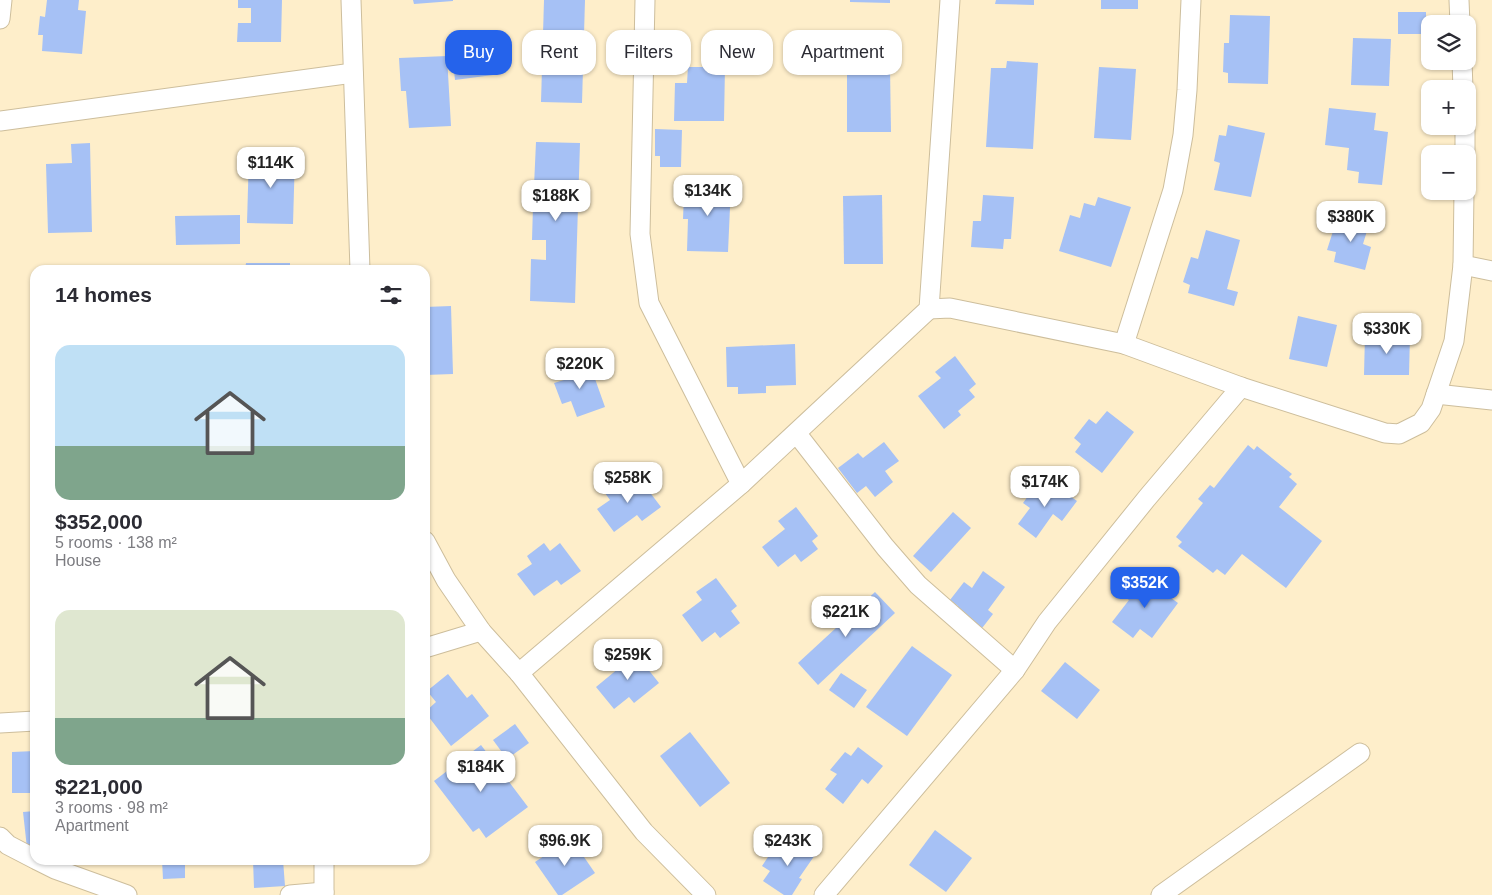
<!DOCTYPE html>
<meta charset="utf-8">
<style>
body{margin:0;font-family:Arial,sans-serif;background:#f2f2f3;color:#2b2b33;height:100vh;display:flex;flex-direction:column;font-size:19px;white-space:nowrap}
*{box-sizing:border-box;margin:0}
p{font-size:16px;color:#7c7c81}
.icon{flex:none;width:28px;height:28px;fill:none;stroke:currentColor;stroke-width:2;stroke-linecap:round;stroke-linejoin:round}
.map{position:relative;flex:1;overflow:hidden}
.side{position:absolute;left:30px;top:265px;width:400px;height:600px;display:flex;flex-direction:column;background:#fff;border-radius:15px;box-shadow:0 1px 4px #0004}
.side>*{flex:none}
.banner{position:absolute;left:445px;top:30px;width:475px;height:45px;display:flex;gap:10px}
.tools{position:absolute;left:1421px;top:15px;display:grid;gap:10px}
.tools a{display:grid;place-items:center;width:55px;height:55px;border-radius:10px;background:#fff;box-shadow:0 1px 4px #0004;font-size:25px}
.price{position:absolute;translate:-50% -42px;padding:0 11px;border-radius:10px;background:#fff;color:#222;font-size:16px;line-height:32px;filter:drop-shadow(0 1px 2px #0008)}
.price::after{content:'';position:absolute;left:50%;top:30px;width:15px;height:11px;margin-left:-8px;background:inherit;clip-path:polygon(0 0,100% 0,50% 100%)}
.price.active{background:#2563eb;color:#fff}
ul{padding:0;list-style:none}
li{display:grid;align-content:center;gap:10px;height:265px;padding:0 25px}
li span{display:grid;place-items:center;height:155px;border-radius:15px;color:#555}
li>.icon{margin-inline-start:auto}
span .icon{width:90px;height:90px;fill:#fffc;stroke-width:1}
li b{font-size:21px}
h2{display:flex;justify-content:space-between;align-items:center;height:60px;padding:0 25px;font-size:21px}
.chip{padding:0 18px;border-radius:15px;background:#fff;box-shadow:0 1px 4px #0004;font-size:18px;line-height:45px}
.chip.active{background:#2563eb;color:#fff}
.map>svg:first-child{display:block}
.building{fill:#a6c1f5}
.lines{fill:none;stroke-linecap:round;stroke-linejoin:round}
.street-casing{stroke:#cdbe9c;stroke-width:21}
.street{stroke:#fff;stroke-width:19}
</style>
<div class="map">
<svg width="1492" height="895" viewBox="0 0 1492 895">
<rect width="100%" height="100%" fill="#feeeca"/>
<!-- building -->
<g class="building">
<polygon points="47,0 79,0 78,10 86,11 82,54 42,51 43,35 38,35 40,16 45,17"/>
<polygon points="238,0 282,0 281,42 237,42 238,23 251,23 251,8 238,8"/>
<polygon points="413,0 453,0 453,1 414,4"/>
<polygon points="544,0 585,0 582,103 541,102"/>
<polygon points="850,0 890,0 890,3 850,2"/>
<polygon points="996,0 1034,0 1034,5 995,4"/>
<rect x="1101" y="0" width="37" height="9"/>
<rect x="1398" y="12" width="28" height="22"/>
<polygon points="1230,15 1270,16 1268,84 1228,83 1228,73 1223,72 1224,43 1229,43"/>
<polygon points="1353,38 1391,39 1389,86 1351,85"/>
<polygon points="490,47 493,75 455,80 452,52"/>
<polygon points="447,56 451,126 409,128 406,91 401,91 399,58"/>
<polygon points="1007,61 1038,63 1033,149 986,147 991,68 1006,68"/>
<polygon points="688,67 725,67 724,121 674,121 675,83 687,83"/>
<polygon points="1099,67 1136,69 1131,140 1094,138"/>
<polygon points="890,68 891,132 847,132 847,69"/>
<polygon points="1329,108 1376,113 1374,130 1388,132 1382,185 1358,183 1359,172 1347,170 1349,148 1325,145"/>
<polygon points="1228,125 1265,133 1251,197 1214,190 1220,163 1214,161 1219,135 1226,136"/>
<polygon points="655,129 682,130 681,167 660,167 660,156 655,156"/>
<polygon points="536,142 580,143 575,303 530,301 531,259 546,260 546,240 532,240 533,206 546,207 546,186 534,186"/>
<polygon points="90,143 92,232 48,233 46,164 72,163 71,144"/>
<polygon points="249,154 295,155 293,224 247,223"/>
<polygon points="690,183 731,185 728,252 687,251 688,219 683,219 684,194 689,194"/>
<polygon points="882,195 883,264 844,264 843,196"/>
<polygon points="983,195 1014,197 1011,239 1004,239 1003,249 971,247 973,221 981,221"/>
<polygon points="1098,197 1131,207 1111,267 1059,251 1070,215 1080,218 1084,203 1095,206"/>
<polygon points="240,215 240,244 176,245 175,216"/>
<polygon points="1347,215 1370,221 1363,244 1371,247 1365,270 1334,262 1336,252 1327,250 1334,228 1343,230"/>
<polygon points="1206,230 1240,240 1227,289 1238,292 1234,306 1188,293 1190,285 1183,282 1191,257 1198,259"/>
<polygon points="246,263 290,263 290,270 245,270"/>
<polygon points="451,306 453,374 425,375 425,307"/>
<polygon points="1298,316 1337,325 1327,367 1289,359"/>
<polygon points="1365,334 1410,335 1409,375 1364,375"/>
<polygon points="795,344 796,385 766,386 766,393 738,394 738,387 727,387 726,347"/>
<polygon points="955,356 976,384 969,390 975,397 958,411 961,415 944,429 918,396 941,378 935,372"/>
<polygon points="589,362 605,407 577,417 571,401 562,404 554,383 564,380 561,373"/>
<polygon points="1107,411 1134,432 1102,473 1075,452 1081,444 1074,438 1089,419 1096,424"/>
<polygon points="884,442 899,461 885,471 893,482 875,497 866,486 857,493 838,468 858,453 863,458"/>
<polygon points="1248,445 1254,450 1257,446 1292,474 1289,477 1297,484 1279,507 1322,541 1286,588 1242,554 1225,575 1217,569 1213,573 1178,546 1182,542 1176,537 1203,503 1198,499 1210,485 1214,488"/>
<polygon points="639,478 661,507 642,521 637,515 614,532 597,509 610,500 605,493 623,479 628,487"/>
<polygon points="1050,482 1077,501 1062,521 1053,514 1036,538 1018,524 1030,508 1023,503 1036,485 1043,491"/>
<polygon points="796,507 818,536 812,541 818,549 801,562 795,554 778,567 762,547 785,529 778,521"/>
<polygon points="953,512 971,528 931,572 913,556"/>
<polygon points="544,543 550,551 560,543 581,571 561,585 557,580 534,596 517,574 532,564 527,556"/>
<polygon points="983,571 1005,587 988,610 993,614 979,632 953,613 958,606 950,600 964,582 972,588"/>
<polygon points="1141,576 1178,603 1152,638 1140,629 1133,638 1112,622 1129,600 1125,597"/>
<polygon points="716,578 737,606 731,611 740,623 720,638 715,632 702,642 682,615 702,600 696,592"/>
<polygon points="875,592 895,613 818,685 798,663"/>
<polygon points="912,646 952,675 907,736 866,707"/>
<polygon points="631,648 659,683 634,703 629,697 614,709 596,687 619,668 614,663"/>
<polygon points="1065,662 1100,690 1077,719 1041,691"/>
<polygon points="841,673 867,690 854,708 829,690"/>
<polygon points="448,674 467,698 472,694 489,716 451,746 425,712 436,702 427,691"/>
<polygon points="515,724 529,743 507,759 493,740"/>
<polygon points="690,732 730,783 700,807 660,756"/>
<polygon points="481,745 528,807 486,838 479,828 473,832 434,781"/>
<polygon points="858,747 883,766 868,784 862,779 843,804 825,789 837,774 830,770 845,752 851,756"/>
<polygon points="35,751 35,793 12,793 12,752"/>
<polygon points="35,811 35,847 27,848 23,812"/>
<polygon points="935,830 972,858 946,892 909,865"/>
<polygon points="794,837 817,852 799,878 802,879 792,895 784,895 763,881 770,871 762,866 774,848 782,854"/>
<polygon points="571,838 595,873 562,895 558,895 535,862"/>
<polygon points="162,860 185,860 185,878 163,879"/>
<polygon points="253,860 283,860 285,886 254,888"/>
</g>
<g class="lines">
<defs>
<g id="street">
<polyline points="351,0 360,270"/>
<polyline points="645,0 640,234 649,303 741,484"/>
<polyline points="1459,0 1460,24"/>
<polyline points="0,19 2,0"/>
<polyline points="1462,61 1463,89"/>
<polyline points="0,121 353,73"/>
<polyline points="1465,154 1465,126"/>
<polyline points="1463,265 1492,271"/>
<polyline points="929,309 950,308 1124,344 1241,387 1385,433 1399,434 1421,423 1431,409 1454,341 1463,265 1464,191"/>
<polyline points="1124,344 1173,190 1183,135 1187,90 1191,0"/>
<polyline points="1436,394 1492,400"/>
<polyline points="797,434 885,547 918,585 1015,670"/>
<polyline points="425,541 446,580 481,631 519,673 644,832 706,895"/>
<polyline points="425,648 481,631"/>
<polyline points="519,673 741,484 929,309 950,0"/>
<polyline points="0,723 35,721"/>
<polyline points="0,837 8,845 35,859"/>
<polyline points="37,860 55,869 127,895"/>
<polyline points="324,860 324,895"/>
<polyline points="290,895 324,892"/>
<polyline points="824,895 1015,670 1047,622 1147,498 1241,387"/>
<polyline points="1161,895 1360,753"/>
</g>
</defs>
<!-- street casing -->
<use href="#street" class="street-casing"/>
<!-- street -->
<use href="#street" class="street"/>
</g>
</svg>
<div class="tools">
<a><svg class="icon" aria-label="layers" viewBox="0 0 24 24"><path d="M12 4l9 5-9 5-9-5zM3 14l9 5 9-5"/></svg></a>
<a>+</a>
<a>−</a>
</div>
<b class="price" style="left:271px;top:189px">$114K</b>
<b class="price" style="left:708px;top:217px">$134K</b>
<b class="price" style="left:556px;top:222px">$188K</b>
<b class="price" style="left:1351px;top:243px">$380K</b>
<b class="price" style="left:1387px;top:355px">$330K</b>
<b class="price" style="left:580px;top:390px">$220K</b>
<b class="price" style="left:628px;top:504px">$258K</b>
<b class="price" style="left:1045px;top:508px">$174K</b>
<b class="price active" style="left:1145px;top:609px">$352K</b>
<b class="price" style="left:846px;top:638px">$221K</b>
<b class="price" style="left:628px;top:681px">$259K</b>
<b class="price" style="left:481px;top:793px">$184K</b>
<b class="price" style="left:565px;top:867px">$96.9K</b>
<b class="price" style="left:788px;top:867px">$243K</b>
<div class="banner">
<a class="chip active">Buy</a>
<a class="chip">Rent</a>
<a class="chip">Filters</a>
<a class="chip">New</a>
<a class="chip">Apartment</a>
</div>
<section class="side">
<h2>14 homes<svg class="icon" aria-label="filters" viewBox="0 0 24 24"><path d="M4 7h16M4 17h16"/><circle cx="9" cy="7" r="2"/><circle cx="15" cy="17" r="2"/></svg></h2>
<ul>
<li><span style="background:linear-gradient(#bfe0f5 65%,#7fa58c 0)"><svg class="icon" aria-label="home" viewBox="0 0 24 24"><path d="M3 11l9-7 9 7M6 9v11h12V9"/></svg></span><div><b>$352,000</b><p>5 rooms · 138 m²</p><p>House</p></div></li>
<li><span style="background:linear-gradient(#dfe7d0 70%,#7fa58c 0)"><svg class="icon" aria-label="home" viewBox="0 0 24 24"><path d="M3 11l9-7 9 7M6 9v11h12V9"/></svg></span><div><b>$221,000</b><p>3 rooms · 98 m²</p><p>Apartment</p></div></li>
</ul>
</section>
</div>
